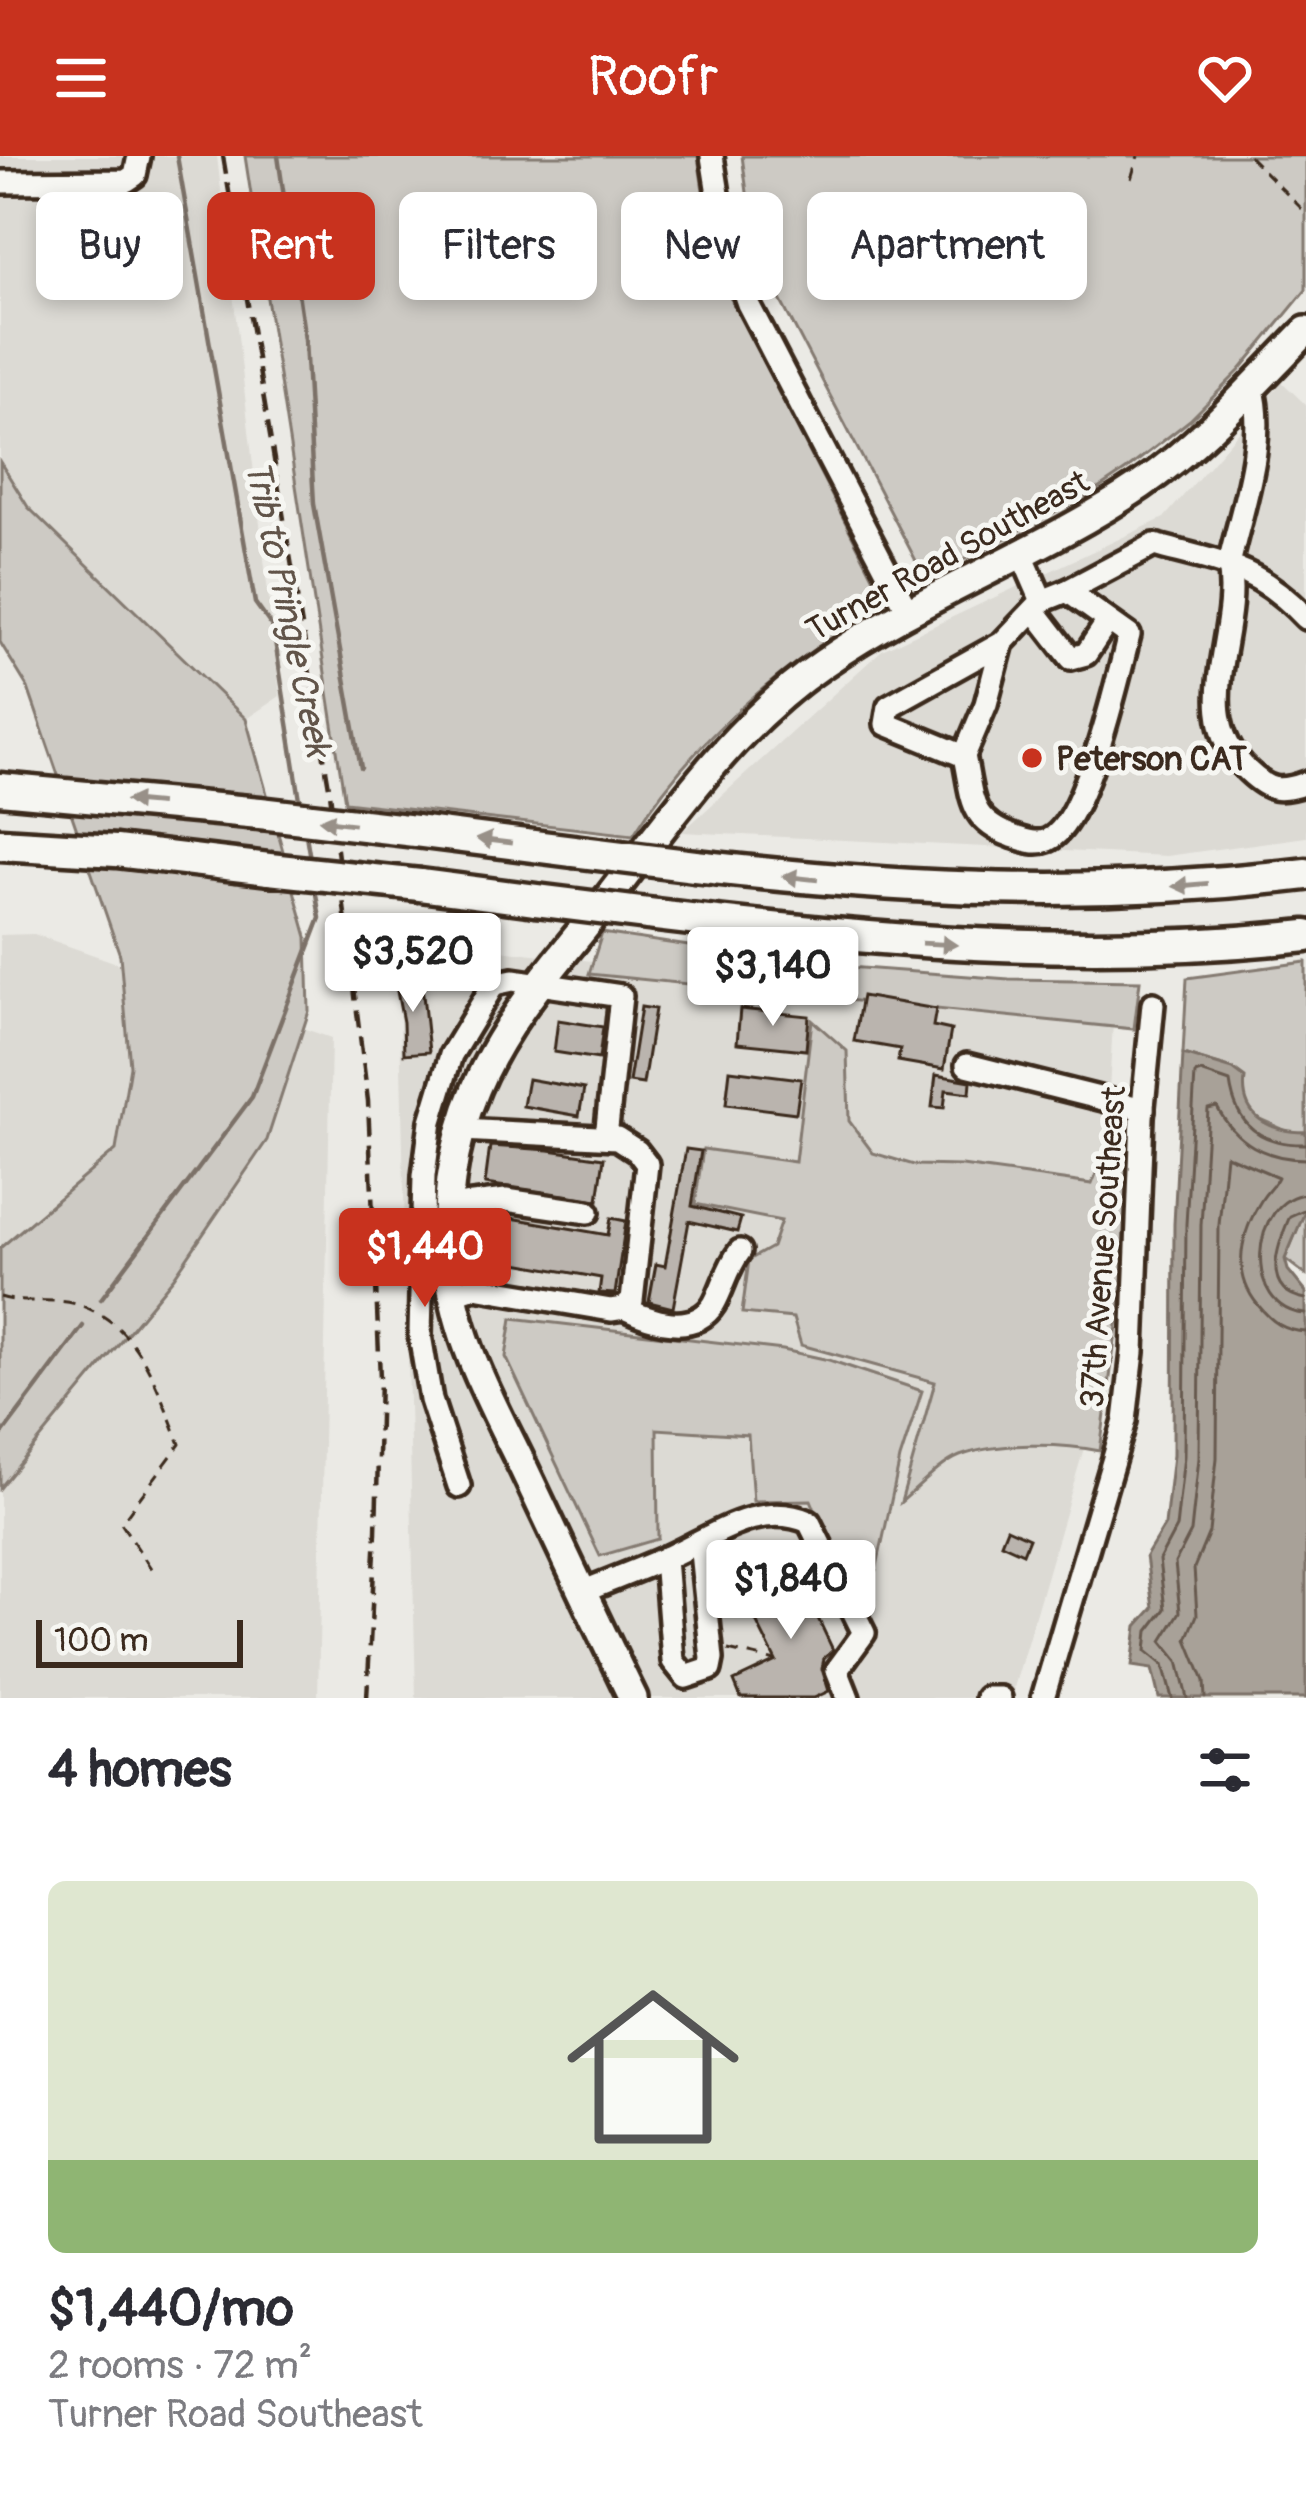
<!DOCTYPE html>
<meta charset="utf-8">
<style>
body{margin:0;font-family:Pangolin,sans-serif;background:#f7f7f7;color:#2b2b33;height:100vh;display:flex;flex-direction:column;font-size:45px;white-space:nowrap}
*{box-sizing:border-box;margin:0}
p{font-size:39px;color:#7c7c81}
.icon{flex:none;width:66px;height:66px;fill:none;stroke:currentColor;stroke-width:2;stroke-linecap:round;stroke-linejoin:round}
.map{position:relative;height:1542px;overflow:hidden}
.side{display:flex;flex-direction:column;background:#fff;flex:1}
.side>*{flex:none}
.top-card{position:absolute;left:36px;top:36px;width:1236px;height:108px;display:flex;gap:24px}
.scale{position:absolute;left:36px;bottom:30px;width:207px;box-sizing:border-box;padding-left:12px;border:6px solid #3b2a1e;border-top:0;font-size:33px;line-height:42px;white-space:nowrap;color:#3b2a1e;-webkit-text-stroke:9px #f6f6f2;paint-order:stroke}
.price{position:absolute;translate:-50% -102px;padding:0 27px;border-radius:12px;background:#fff;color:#222;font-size:39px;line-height:78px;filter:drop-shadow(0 3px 6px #0008)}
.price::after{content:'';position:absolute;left:50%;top:72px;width:36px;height:27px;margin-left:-18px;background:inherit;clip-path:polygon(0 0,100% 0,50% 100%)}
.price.active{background:#c8321e;color:#fff}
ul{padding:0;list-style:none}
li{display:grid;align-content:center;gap:24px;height:636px;padding:0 48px}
li span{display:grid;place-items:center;height:372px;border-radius:18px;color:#555}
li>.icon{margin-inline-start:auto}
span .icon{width:216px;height:216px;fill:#fffc;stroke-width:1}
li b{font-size:51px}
h2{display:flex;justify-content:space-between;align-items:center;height:144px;padding:0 48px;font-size:51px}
.pill{padding:0 42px;border-radius:18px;background:#fff;box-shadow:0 6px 18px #0003;font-size:42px;line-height:108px}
.pill.active{background:#c8321e;color:#fff}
header{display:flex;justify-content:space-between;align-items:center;height:156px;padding:0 48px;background:#c8321e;color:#fff;font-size:54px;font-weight:600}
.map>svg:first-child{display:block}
.built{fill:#dcdad4}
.green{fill:#cdcac4;stroke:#847a71;stroke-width:3}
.water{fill:#a8a198;stroke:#7c7167;stroke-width:3}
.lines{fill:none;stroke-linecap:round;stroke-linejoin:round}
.shore{stroke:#675a4f;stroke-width:3}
.stream{stroke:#7c7167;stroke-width:4.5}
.building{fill:#bab4ae;stroke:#3b2a1e;stroke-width:3}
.minor-casing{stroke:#3b2a1e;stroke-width:30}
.major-casing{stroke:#3b2a1e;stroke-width:36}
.highway-casing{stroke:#3b2a1e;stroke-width:39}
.path{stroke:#3b2a1e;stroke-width:3;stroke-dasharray:12 9;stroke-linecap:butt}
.minor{stroke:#f6f6f2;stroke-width:21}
.major{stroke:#f6f6f2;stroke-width:27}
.highway{stroke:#f6f6f2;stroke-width:30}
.rail{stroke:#3b2a1e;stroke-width:4.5;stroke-dasharray:18 9;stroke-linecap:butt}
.highway-bridge-casing{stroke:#3b2a1e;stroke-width:39;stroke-linecap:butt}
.highway-bridge{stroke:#f6f6f2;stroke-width:30}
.oneway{fill:#989088}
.poi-dot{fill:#c8321e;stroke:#f6f6f2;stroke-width:4.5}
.labels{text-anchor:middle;stroke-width:10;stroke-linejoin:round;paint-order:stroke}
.street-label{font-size:33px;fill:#3b2a1e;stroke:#f6f6f2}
.poi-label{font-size:33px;font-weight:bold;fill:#3b2a1e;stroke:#f6f6f2;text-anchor:start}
.water-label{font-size:36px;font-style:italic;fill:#615449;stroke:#f6f6f2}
</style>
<header><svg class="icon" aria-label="menu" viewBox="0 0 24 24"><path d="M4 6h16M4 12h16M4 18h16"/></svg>Roofr<svg class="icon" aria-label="heart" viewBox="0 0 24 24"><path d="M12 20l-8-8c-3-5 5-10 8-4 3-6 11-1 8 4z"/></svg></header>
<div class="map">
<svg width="1306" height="1542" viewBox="0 0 1306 1542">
<rect width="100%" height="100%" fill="#ebeae5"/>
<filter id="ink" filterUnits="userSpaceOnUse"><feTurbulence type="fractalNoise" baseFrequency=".00833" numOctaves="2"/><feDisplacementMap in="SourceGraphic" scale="24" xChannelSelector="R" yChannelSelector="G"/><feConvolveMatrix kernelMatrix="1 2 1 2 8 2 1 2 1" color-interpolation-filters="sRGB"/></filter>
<g filter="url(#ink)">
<!-- built -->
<g class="built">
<polygon points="0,0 217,0 280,540 246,563 28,351 0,306"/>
<polygon points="1282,226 1306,249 1306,681 1166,700 682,676 882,494 1164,362"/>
<polygon points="34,778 331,882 318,1542 0,1542 0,779"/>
<polygon points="398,782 1113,867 1089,1275 1011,1542 416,1542"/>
</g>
<!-- green -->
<g class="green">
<path d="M245,0H698L711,90L725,131L877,428V444L870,457C777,513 691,587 633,679L345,646Z"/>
<polygon points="742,0 1306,0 1306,134 1240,214 1190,264 1126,314 1095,335 926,424 772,128 749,51"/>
<polygon points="0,306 28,351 246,563 307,781 309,855 267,984 174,1121 0,1332 0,1092 116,994 130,910 120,799 28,532 0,486"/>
<polygon points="602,777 808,808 1009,823 1140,825 1134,873 589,818"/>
<polygon points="1306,806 1306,976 1289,976 1251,959 1233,913 1183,898 1187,822"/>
<path d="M812,864L847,895L849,965L873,997L914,1009L962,1010L1092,1028L1118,961L1132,965L1125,1111L1100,1295C1062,1287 997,1286 960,1300C940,1308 918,1332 901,1346L935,1226L801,1189L793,1162L742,1157L749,1104L772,1091L781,1065L695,1048L703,993L795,1006Z"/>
<polygon points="1306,1053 1306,1119 1285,1103"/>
<polygon points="512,1162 783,1194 829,1204 922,1235 900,1303 876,1415 847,1429 811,1344 753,1345 748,1279 657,1273 658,1383 600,1400 506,1201"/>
</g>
<!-- water -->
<path class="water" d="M1183,898L1233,913L1245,922C1240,961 1270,976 1306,976V1053L1285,1103L1288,1114L1306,1136V1542H1159L1152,1513L1132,1510L1137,1470L1153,1452L1146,1400L1165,1369L1173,1299L1174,1068Z"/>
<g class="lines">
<!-- shore -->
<g class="shore">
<path d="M1306,1038C1251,1042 1240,1154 1306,1158"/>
<path d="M1306,1053L1290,1060C1278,1088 1259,1136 1306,1143"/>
<path d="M1172,1542L1163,1509L1146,1495L1148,1475L1165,1453L1159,1404L1176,1372L1184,1300L1186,1068L1195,918L1201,916L1230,926C1236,969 1260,989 1306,988"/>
<path d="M1187,1542L1178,1505L1162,1485L1180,1456L1175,1407L1191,1376L1199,1302L1201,1069L1208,953L1217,951C1236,987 1265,1003 1306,1003"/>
<path d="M1205,1542L1204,1525L1187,1483L1197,1459L1194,1412L1209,1376L1217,1302L1219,1069L1226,999L1278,1021C1274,1030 1268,1034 1262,1043C1241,1077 1231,1117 1258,1149C1272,1166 1284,1175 1306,1176"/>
</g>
<!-- stream -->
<g class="stream">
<polyline points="177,0 255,447 273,472 301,650"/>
<polyline points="278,0 305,184 314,348 361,612"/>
<polyline points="305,673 310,703"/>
<polyline points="101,1143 252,941 320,762 315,732"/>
<polyline points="0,1281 83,1170"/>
</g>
</g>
<!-- building -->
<g class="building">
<polygon points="421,820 429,896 404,898 403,866 395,825"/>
<polygon points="862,840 936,853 933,870 951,874 944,913 898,905 900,893 854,885"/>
<polygon points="641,851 655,853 643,928 629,926"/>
<polygon points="740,853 809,860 806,894 737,887"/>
<polygon points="558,864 603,871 599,903 554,896"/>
<polygon points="730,914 801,923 796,957 726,948"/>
<polygon points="936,919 971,925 970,937 946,934 944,952 932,951"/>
<polygon points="528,923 584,933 579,960 523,950"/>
<polygon points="490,990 549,994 604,1002 598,1044 485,1028"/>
<polygon points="686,993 701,995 692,1050 741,1062 737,1076 689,1065 673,1152 649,1146 656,1108 665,1110"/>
<polygon points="500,1060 608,1079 611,1062 626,1065 615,1138 599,1137 601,1122 482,1101 487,1074 481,1073 483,1062"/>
<polygon points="1007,1372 1029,1382 1023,1397 1001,1387"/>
<polygon points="785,1416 792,1429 814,1419 831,1451 816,1458 833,1494 824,1502 822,1513 829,1535 814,1542 741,1542 734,1525 776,1505 752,1457 765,1451 761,1444 771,1439 765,1425"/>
</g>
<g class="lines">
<defs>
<g id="minor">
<polyline points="712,0 725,82 748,148 909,457"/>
<polyline points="0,26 126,25 135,19 139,0"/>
<path d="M1252,230C1268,286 1241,353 1229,409C1242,479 1186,556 1248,615C1269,635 1279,637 1306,627"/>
<path d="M1067,435L1154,389C1221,407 1257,410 1306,462"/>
<polyline points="1034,454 1071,502 1086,498 1108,465"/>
<polyline points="1002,487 986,548 964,600 886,568 889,550 1002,487 1042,445"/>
<path d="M964,600C973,641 968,664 1012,680C1024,684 1036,689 1048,684C1086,667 1118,521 1129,479L1067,435L1042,445L1021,397"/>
<polyline points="967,909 1143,953"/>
<polyline points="448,1051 506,1044 588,1056"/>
<polyline points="454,1138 475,1131 611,1154 624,1152 632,1145 647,1008 637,995 617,982 462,974"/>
<path d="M624,1152C651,1165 694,1180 714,1148C724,1130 727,1112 740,1095"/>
<polyline points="459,1330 431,1244 420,1179 424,1020 431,965 451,899 494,828 513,824 621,840 606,981"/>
<polyline points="665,1402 673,1505 686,1521 710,1513 712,1503 700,1386"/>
<path d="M582,1436C611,1424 641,1413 670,1400C714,1380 760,1344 809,1366L864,1477L837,1514L848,1542"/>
<polyline points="987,1542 1000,1542"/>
<polyline points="1043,1542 1125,1265 1133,1196 1142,961 1153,848"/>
</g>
<path id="major" d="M633,1542C596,1466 560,1389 524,1313C494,1251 458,1188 450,1119C443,1056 451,990 476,932C505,863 559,804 605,746C672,660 733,569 824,507C924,438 1040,397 1141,329C1203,287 1254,228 1306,175"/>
<g id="highway">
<polyline points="0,633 260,657"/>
<polyline points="415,675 573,695"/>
<polyline points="0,688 116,695 269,713"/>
<path d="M695,710C906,734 1094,743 1306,718"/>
<polyline points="420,729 536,744"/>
<path d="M656,759C873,785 1087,804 1306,780"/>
</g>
</defs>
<!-- minor casing -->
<use href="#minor" class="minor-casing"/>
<!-- major casing -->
<use href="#major" class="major-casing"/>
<!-- highway casing -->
<use href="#highway" class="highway-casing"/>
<!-- path -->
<g class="path">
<polyline points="1249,0 1306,57"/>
<polyline points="1131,23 1138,0"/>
<path d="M0,1141C24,1149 51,1141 76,1148C139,1166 158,1234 180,1288L121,1367L154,1417"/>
<polyline points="728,1494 776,1505"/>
</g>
<!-- minor -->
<use href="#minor" class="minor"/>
<!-- major -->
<use href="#major" class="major"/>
<!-- highway -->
<use href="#highway" class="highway"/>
<!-- rail -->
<polyline class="rail" points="223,0 330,637 368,945 380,1222 376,1377 367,1542"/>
<defs>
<g id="highway-bridge">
<polyline points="260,657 415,675"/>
<polyline points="573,695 695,710"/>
<polyline points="269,713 420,729"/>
<polyline points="536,744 656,759"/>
</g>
</defs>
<!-- highway-bridge casing -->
<use href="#highway-bridge" class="highway-bridge-casing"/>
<!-- highway-bridge -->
<use href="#highway-bridge" class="highway-bridge"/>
</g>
<!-- one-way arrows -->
<defs><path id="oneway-solid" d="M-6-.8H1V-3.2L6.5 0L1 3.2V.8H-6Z" transform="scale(3)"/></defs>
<g class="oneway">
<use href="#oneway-solid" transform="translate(143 646) rotate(-175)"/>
<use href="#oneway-solid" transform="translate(337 666) rotate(-173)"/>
<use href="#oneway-solid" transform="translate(494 685) rotate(-173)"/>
<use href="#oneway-solid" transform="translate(800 722) rotate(-174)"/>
<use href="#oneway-solid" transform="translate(1190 729) rotate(175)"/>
<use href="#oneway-solid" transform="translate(939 788) rotate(3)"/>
</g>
</g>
<!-- markers -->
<circle class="poi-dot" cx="1032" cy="602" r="12"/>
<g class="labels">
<!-- street labels -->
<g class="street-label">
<text transform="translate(947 399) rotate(-29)" y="12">Turner Road Southeast</text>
<text transform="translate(1102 1091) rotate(-86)" y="12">37th Avenue Southeast</text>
</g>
<!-- poi labels -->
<g class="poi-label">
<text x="1056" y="614">Peterson CAT</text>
</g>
<!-- water labels -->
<g class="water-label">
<text transform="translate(289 452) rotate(78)" y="13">Trib to Pringle Creek</text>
</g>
</g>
</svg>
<div class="scale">100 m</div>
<b class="price" style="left:413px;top:859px">$3,520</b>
<b class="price" style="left:773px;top:873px">$3,140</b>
<b class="price active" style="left:425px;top:1154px">$1,440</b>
<b class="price" style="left:791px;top:1486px">$1,840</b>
<div class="top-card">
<a class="pill">Buy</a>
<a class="pill active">Rent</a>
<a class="pill">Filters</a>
<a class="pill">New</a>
<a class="pill">Apartment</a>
</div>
</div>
<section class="side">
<h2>4 homes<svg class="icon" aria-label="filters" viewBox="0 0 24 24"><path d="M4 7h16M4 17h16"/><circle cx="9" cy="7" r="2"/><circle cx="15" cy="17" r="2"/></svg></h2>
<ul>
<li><span style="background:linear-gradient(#dfe7d0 75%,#8fb573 0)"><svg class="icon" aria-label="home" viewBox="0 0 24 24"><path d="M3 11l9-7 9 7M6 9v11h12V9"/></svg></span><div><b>$1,440/mo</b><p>2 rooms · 72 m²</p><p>Turner Road Southeast</p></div></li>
</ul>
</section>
